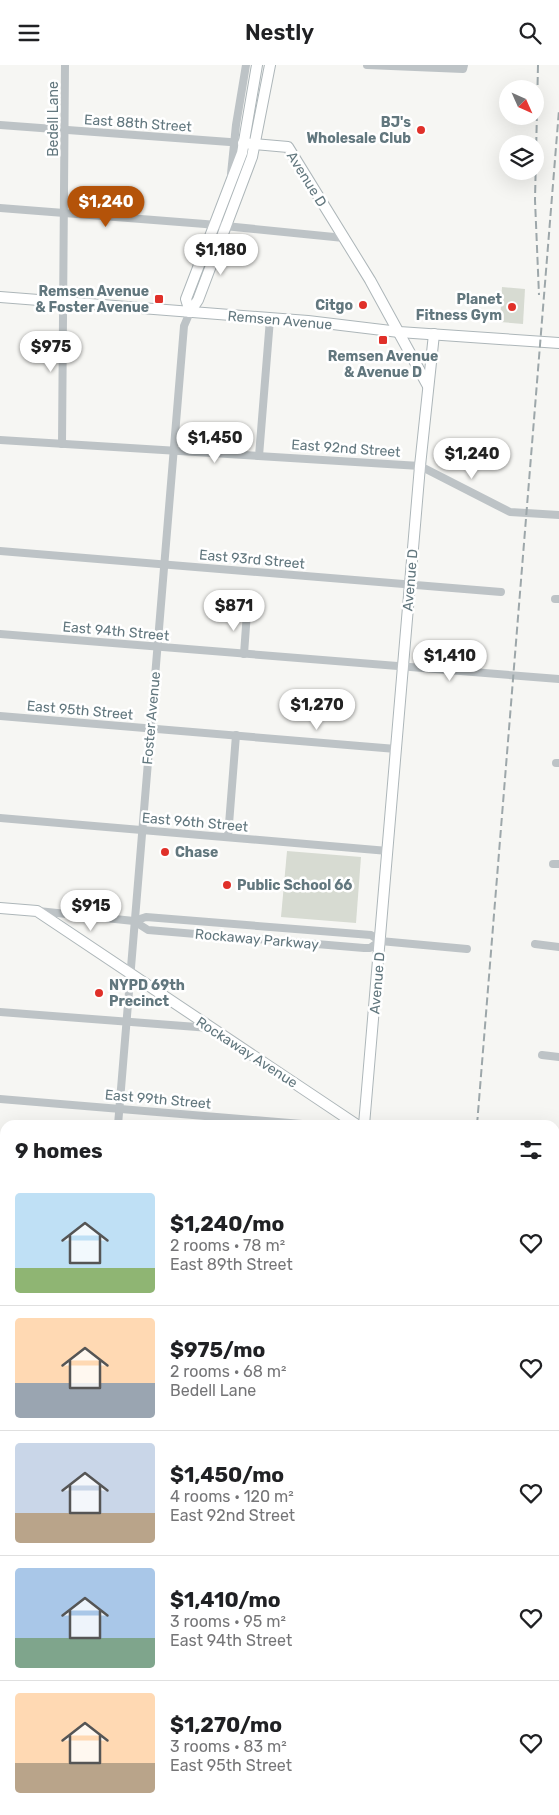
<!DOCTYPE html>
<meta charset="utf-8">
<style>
body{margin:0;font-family:Rubik,sans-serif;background:#f2f2f2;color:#202124;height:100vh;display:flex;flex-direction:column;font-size:19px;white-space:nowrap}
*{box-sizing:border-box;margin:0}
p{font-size:16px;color:#757577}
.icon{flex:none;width:28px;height:28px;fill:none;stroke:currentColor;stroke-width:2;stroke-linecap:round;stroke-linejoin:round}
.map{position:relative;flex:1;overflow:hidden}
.side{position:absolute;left:0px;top:1055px;width:560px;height:695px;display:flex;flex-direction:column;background:#fff;border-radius:15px 15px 0 0;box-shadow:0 5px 20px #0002}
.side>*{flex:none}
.needle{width:32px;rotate:135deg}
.buttons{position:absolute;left:499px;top:15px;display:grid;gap:10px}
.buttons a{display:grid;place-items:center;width:45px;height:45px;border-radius:50%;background:#fff;box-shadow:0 5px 20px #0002;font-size:25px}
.price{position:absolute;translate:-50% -42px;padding:0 11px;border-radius:18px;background:#fff;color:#222;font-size:16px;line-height:32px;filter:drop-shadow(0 1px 2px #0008)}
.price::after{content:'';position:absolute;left:50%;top:30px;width:15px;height:11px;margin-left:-8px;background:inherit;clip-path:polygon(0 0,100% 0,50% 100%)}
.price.active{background:#b45309;color:#fff}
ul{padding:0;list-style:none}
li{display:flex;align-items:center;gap:15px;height:125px;padding:0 15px}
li+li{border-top:1px solid #e0e0e0}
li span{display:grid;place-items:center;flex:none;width:140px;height:100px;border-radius:5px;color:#555}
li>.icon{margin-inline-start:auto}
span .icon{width:60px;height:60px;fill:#fffc;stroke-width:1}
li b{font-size:21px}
h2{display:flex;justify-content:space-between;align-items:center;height:60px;padding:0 15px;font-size:21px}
header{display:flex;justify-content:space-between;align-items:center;height:65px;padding:0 15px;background:#fff;font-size:22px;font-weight:600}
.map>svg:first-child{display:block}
.green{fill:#d7dbd2}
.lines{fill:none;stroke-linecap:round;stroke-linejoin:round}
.secondary-casing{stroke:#adb6b9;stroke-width:12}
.highway-casing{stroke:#b1b6b9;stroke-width:16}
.street{stroke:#bdc3c6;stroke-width:8}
.secondary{stroke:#fff;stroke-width:10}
.highway{stroke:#fff;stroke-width:14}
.rail{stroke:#9da7aa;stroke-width:2;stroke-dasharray:8 4;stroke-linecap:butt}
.poi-dot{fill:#e03029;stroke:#fff;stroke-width:2}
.labels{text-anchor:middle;stroke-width:5;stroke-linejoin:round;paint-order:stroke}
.street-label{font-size:14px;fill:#62777e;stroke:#fff}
.poi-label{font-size:14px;font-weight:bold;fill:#62777e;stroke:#fff;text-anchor:end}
</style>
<header><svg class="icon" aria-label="menu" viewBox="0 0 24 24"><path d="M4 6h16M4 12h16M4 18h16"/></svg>Nestly<svg class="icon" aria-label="search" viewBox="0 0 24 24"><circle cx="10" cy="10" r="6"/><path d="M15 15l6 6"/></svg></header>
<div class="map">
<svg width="559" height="1750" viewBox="0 0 559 1750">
<rect width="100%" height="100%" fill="#f6f6f3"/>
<!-- green -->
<g class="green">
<polygon points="502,222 525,224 523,259 500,257"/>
<polygon points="287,786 361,792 356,858 281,852"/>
</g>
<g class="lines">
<defs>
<g id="secondary">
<polyline points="243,78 288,82 370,215 428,321"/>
<polyline points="0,232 308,256 399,267 559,278"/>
<polyline points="190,247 198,235 252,92 270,0"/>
<polyline points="190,247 186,234 242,88 257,0"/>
<polyline points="0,843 37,846 357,1060"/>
<polyline points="364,1060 420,401 434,269"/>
<polyline points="555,1195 559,1198"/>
<polyline points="555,1543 559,1537"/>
<polyline points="555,1624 559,1611"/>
<polyline points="315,1745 316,1750"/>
<polyline points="510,1750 510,1745"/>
<polyline points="542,1750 542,1745"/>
</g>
<g id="highway">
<polyline points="555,1564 559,1558"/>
<polyline points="555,1593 559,1586"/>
<polyline points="519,1750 520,1745"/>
<polyline points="532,1750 532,1745"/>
</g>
</defs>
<!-- secondary casing -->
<use href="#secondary" class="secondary-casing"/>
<!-- highway casing -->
<use href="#highway" class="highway-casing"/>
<!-- street -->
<g class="street">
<polyline points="367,0 463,4 464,0"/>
<polyline points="0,60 243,78"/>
<polyline points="231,109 236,60 246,0"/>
<polyline points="0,143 205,159 344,173"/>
<polyline points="0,375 420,401 510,447 559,450"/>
<polyline points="62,379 65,0"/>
<polyline points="259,391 270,254"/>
<polyline points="0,486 501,527"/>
<polyline points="555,534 559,534"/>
<polyline points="0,569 559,614"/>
<polyline points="244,589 247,547"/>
<polyline points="0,651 396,684"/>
<polyline points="556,698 559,698"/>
<polyline points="0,753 388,786"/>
<polyline points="228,772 236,670"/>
<polyline points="553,799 559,799"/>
<polyline points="38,846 134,856 146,852 371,870 380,876 467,884"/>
<polyline points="134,856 148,865 364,883 370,883 380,876"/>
<polyline points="535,879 559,882"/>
<polyline points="0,947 210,963"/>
<polyline points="542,990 559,992"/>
<polyline points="0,1034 314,1060"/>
<polyline points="118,1060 183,273 184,261 190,247"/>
<polyline points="0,1536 5,1536"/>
<polyline points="157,1745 172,1750"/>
</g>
<!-- secondary -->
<use href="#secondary" class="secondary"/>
<!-- highway -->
<use href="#highway" class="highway"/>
<!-- rail -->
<g class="rail">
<polyline points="538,0 535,135 539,230"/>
<polyline points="477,1060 559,45"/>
<polyline points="0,1616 5,1630"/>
<polyline points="0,1630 5,1643"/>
<polyline points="61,1745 65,1750"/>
<polyline points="434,1745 435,1750"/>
</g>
</g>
<!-- markers -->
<g class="poi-dot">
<circle cx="421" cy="65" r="5"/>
<rect x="154" y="229" width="10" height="10" rx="2.5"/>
<circle cx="363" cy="240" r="5"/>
<circle cx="512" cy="242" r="5"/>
<rect x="378" y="270" width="10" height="10" rx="2.5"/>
<circle cx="165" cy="787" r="5"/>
<circle cx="227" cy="820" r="5"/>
<circle cx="99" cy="928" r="5"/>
</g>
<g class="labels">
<!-- street labels -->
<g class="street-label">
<text transform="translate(53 54) rotate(-90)" y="5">Bedell Lane</text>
<text transform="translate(138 58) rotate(4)" y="5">East 88th Street</text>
<text transform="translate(307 114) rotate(58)" y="5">Avenue D</text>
<text transform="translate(280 255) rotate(5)" y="5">Remsen Avenue</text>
<text transform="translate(346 383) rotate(4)" y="5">East 92nd Street</text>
<text transform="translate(252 494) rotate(5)" y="5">East 93rd Street</text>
<text transform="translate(410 515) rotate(-85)" y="5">Avenue D</text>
<text transform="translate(116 566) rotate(5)" y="5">East 94th Street</text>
<text transform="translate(80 645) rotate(5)" y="5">East 95th Street</text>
<text transform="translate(151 653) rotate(-85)" y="5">Foster Avenue</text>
<text transform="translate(195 757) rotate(5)" y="5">East 96th Street</text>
<text transform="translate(257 874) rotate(5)" y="5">Rockaway Parkway</text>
<text transform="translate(377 918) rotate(-85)" y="5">Avenue D</text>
<text transform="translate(247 987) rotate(33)" y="5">Rockaway Avenue</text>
<text transform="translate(158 1034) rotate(5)" y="5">East 99th Street</text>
</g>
<!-- poi labels -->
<g class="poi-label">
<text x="411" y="62">BJ's<tspan x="411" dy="16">Wholesale Club</tspan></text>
<text x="149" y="231">Remsen Avenue<tspan x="149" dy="16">&amp; Foster Avenue</tspan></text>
<text x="502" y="239">Planet<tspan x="502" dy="16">Fitness Gym</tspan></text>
<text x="353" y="245">Citgo</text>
<text x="383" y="296" text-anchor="middle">Remsen Avenue<tspan x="383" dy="16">&amp; Avenue D</tspan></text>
<text x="175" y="792" text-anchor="start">Chase</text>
<text x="237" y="825" text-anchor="start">Public School 66</text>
<text x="109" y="925" text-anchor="start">NYPD 69th<tspan x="109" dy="16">Precinct</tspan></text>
</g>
</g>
</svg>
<div class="buttons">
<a><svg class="needle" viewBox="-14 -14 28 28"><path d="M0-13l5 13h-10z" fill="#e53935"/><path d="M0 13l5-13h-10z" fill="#757577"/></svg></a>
<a><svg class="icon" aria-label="layers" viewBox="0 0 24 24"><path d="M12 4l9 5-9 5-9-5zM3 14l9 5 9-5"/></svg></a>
</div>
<b class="price active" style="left:106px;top:163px">$1,240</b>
<b class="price" style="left:221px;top:211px">$1,180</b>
<b class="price" style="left:51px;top:308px">$975</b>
<b class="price" style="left:215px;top:399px">$1,450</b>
<b class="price" style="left:472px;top:415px">$1,240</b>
<b class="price" style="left:234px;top:567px">$871</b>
<b class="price" style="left:450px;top:617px">$1,410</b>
<b class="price" style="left:317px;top:666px">$1,270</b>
<b class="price" style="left:91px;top:867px">$915</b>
<section class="side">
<h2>9 homes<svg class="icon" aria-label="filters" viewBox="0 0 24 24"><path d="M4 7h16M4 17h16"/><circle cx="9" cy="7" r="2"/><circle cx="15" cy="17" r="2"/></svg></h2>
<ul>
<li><span style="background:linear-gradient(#bfe0f5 75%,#8fb573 0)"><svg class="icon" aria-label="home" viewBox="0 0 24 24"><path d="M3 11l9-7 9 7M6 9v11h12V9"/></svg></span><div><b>$1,240/mo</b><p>2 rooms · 78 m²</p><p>East 89th Street</p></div><svg class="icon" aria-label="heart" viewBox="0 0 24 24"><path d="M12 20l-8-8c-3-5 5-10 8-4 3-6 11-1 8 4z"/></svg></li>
<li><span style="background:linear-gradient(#ffd9b3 65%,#9aa5b1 0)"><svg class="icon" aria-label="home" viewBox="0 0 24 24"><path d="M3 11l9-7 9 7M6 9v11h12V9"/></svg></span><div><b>$975/mo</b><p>2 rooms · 68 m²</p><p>Bedell Lane</p></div><svg class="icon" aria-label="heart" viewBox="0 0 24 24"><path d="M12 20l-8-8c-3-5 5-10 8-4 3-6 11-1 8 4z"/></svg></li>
<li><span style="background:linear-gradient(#c9d6e8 70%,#b9a48a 0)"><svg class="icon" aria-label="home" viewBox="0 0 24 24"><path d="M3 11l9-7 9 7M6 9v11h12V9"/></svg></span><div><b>$1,450/mo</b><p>4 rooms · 120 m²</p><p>East 92nd Street</p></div><svg class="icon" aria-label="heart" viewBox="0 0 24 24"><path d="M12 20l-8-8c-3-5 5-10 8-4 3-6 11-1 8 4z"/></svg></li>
<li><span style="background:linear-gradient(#a9c7e8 70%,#7fa58c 0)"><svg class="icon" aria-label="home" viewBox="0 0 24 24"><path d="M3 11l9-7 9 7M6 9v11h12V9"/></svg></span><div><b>$1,410/mo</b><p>3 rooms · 95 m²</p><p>East 94th Street</p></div><svg class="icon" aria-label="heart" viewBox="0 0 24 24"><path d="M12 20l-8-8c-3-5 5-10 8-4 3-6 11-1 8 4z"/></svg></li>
<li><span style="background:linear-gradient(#ffd9b3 70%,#b9a48a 0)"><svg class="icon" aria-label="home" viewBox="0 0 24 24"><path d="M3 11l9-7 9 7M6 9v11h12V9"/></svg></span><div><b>$1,270/mo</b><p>3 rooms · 83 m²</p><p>East 95th Street</p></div><svg class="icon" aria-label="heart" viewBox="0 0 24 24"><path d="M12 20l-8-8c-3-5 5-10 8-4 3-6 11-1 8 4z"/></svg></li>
</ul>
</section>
</div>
